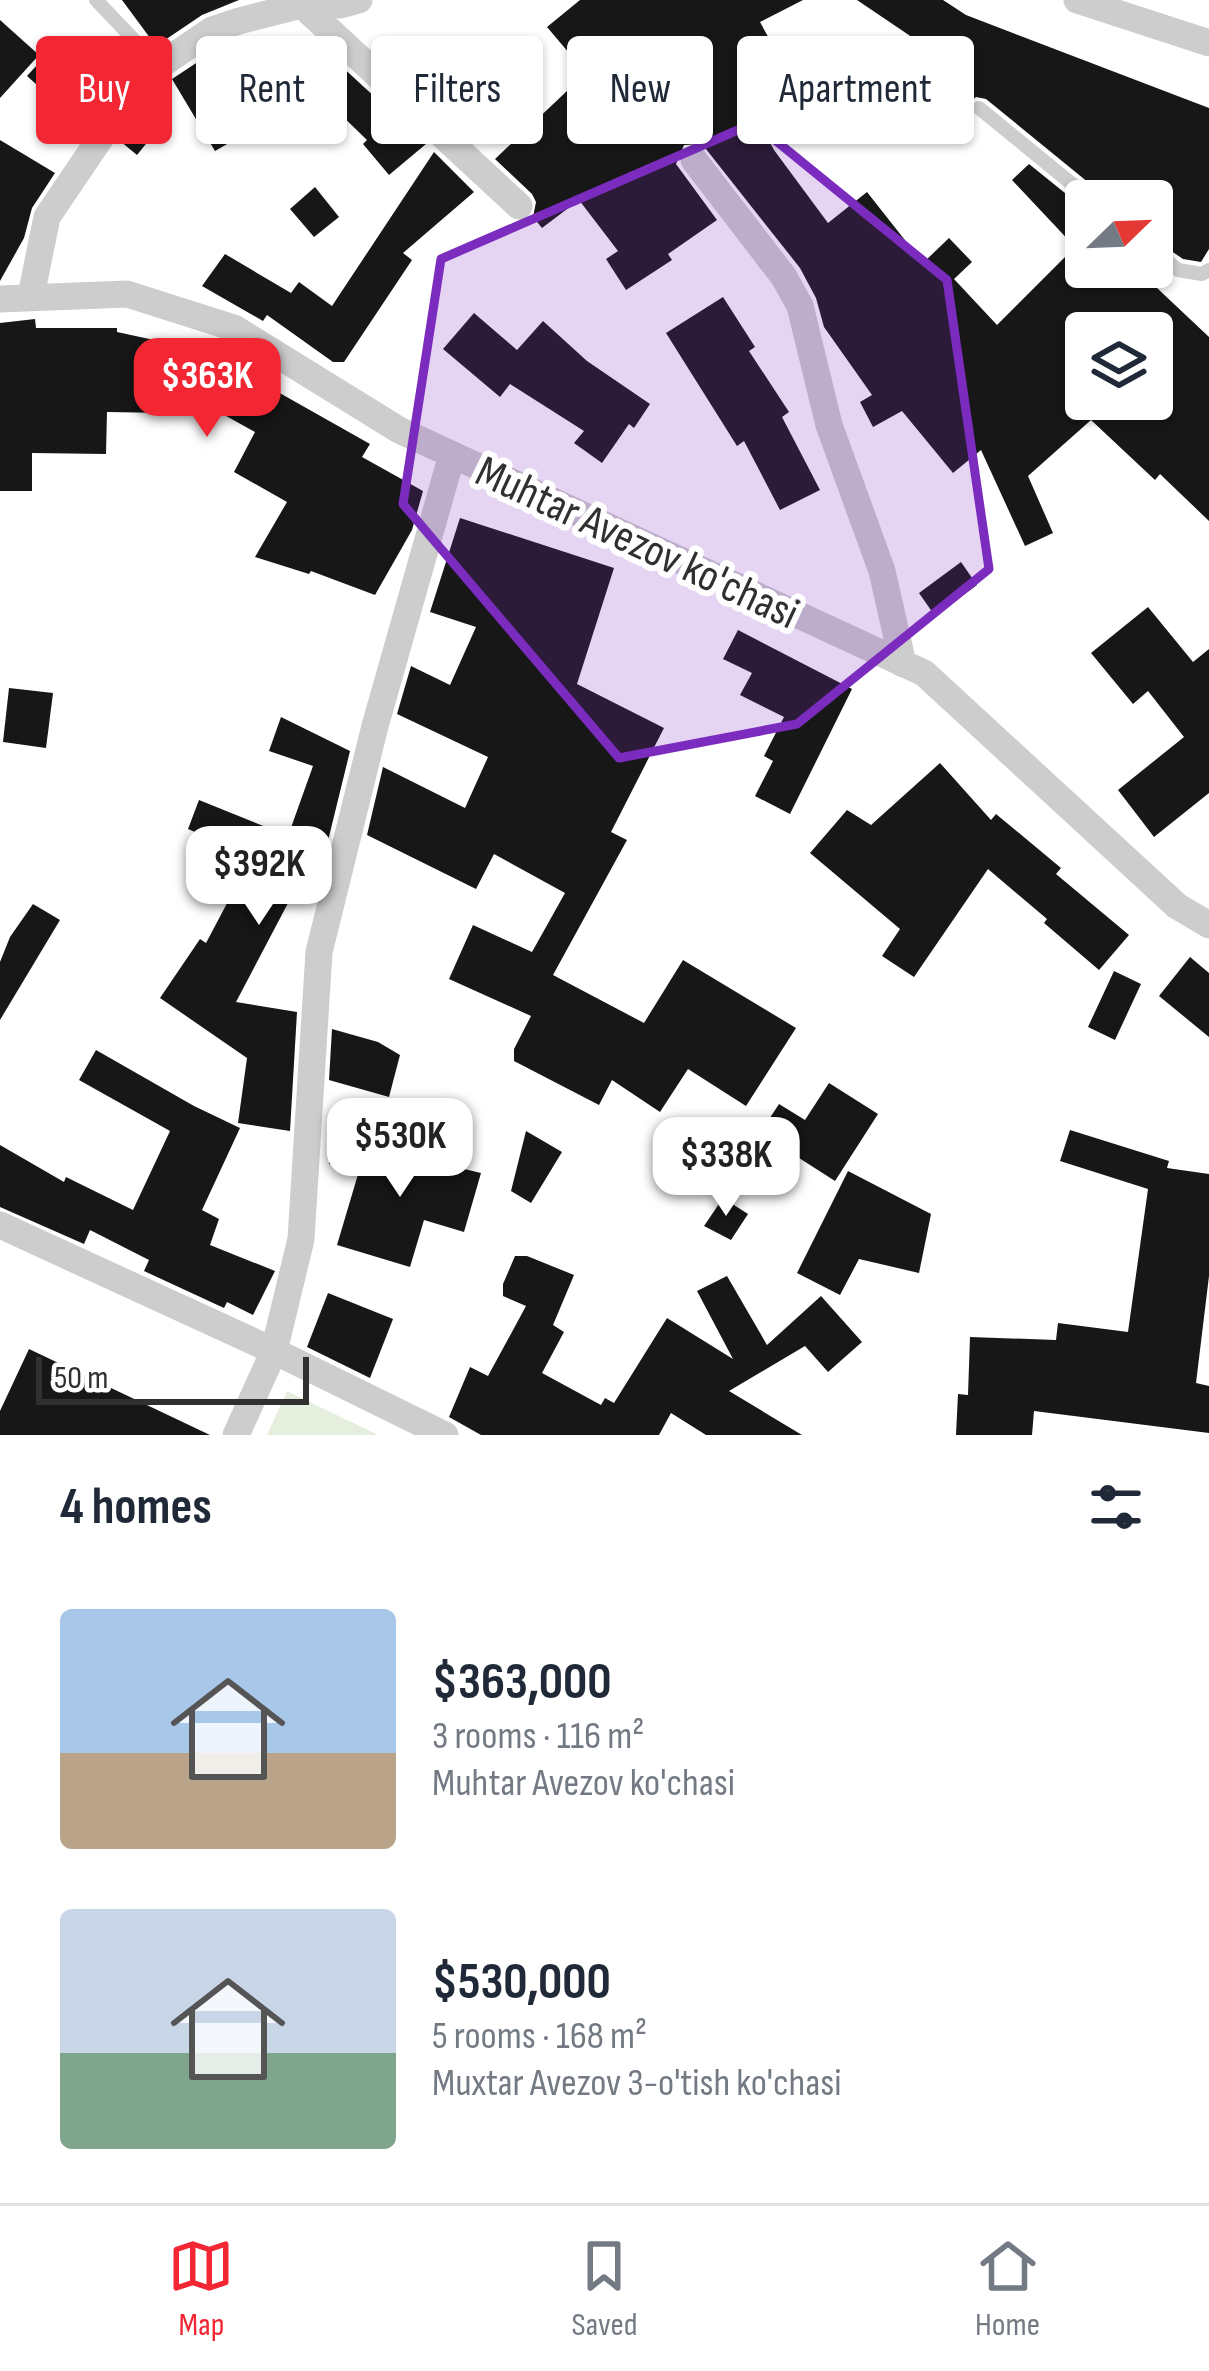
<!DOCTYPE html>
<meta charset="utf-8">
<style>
body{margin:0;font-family:"Sofia Sans Condensed",sans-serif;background:#f6f6f7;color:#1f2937;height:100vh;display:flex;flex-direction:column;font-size:45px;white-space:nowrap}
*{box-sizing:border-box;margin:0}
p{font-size:39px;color:#747a83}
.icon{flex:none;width:66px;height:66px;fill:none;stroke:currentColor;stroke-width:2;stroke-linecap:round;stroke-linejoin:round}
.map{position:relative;height:1435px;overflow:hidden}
.sheet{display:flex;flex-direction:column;background:#fff;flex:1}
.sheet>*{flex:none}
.hud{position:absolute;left:36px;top:36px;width:1137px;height:108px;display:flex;gap:24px}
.needle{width:78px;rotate:67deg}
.controls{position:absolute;left:1065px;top:180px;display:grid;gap:24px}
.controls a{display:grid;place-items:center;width:108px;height:108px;border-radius:12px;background:#fff;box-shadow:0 3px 9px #0004;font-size:60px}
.scale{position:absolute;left:36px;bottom:30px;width:273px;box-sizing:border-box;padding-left:12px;border:6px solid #303030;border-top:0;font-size:33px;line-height:42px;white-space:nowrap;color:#303030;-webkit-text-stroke:9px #fff;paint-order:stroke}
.price{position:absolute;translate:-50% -102px;padding:0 27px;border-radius:24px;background:#fff;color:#222;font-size:39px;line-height:78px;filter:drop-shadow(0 3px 6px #0008)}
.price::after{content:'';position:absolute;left:50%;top:72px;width:36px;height:27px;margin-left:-18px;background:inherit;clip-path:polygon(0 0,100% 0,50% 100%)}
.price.selected{background:#f22733;color:#fff}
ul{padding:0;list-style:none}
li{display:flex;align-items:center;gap:36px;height:300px;padding:0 60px}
li span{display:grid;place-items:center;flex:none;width:336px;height:240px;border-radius:12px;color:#555}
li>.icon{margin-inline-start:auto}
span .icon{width:144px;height:144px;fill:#fffc;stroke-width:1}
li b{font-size:51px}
h2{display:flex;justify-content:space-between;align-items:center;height:144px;padding:0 60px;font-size:51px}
.pill{padding:0 42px;border-radius:12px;background:#fff;box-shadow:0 3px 9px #0004;font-size:42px;line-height:108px}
.pill.selected{background:#f22733;color:#fff}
.dock{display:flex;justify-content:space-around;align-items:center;height:168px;border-top:3px solid #e0e1e3;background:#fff;font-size:33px;color:#747a83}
.dock a{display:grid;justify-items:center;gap:6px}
.dock .selected{color:#f22733}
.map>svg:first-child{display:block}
.green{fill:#e6eedd}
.building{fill:#171717;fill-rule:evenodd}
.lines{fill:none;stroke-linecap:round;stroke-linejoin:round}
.lane{stroke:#cdcdcd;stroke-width:14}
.street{stroke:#cdcdcd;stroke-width:27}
.marked{fill:#7b2cbf;fill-opacity:0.2;stroke:#7b2cbf;stroke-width:9;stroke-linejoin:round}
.labels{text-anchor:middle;stroke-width:12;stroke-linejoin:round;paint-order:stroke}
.street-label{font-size:45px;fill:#303030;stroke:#fff}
</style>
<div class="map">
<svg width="1209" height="1435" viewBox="0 0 1209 1435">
<rect width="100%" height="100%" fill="#fff"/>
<!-- green -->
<polygon class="green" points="287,1391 378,1435 267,1435"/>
<!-- building -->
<g class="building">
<polygon points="122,0 239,0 202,15 156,46"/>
<path d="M580,0H803L760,22L793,82L749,103L774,150L828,223L867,192L923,263L949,238L972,262L954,279L997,325L1075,247L1012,180L1029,164L1086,210V267H1152V263L1171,279L1156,287L1209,337V521L1160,474L1155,480L1091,420L1028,476L1053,533L1025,546L981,450L953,473L902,411L873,427L860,402L872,395L824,327L816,298L800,268L702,144L684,145L676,164L717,220L668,254L672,260L626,290L606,259L618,251L579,200L542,228L533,217L536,202L532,194L495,159L586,73L547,27ZM1086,333H1152V399H1086Z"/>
<polygon points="857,0 943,0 966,15 1209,108 1209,249 1201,262 1183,259 1152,238 1152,201 1104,201 1100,192 986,99 976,97 970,102 912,82 928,48"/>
<polygon points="0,20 39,55 0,98"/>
<polygon points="60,40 112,88 92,118 81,110 74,118 27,76"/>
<polygon points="222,46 239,75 234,78 262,124 215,151 172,79"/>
<polygon points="327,53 426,144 389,175 363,144 367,140 303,78"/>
<polygon points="139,113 158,129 137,155 120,141"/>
<polygon points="0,140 55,173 32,208 24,238 0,281"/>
<polygon points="434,152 474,192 403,253 412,260 344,362 333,362 267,315 263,321 202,286 225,254 291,293 299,282 332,306"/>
<polygon points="315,187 339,217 314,237 290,209"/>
<polygon points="723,297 755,347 749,351 789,412 782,417 820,490 780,510 744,441 737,446 666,333"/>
<polygon points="474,313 517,350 543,321 587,361 650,404 634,428 629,424 602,463 574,443 584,431 510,384 500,397 443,349"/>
<polygon points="35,319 36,328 117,328 117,332 205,351 370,444 362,457 423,491 412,530 375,595 311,571 309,574 255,557 287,502 234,472 255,432 181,391 167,413 107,412 106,454 32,453 32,491 0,491 0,323"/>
<polygon points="460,518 614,568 577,684 664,728 611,832 627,840 553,975 644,1023 683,960 796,1028 746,1106 688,1069 660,1112 612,1080 599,1105 514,1061 514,1049 531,1016 449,979 473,925 532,952 565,893 494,854 476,889 367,835 383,767 465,808 488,757 397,714 411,666 450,685 476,627 430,612"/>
<polygon points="961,562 977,585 935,616 919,593"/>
<polygon points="1148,607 1193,662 1209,649 1209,793 1154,837 1118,790 1184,737 1148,691 1133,704 1091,653"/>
<polygon points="738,630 852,689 790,814 755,796 773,761 764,756 784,717 740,695 752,673 723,659"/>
<polygon points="9,688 53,693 46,748 3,742"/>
<polygon points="281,717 350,751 326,849 318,846 236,1002 297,1012 290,1131 238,1123 247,1058 160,998 200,939 206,943 252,856 188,829 199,800 288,836 313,766 269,751"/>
<polygon points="940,763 991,820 996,814 1061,868 1056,874 1129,935 1099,970 1044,923 1047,919 988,869 914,977 882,956 900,929 810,853 847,810 871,825"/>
<polygon points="33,904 60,920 0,1020 0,962 10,937"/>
<polygon points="1190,957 1209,973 1209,1037 1159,996"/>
<polygon points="1114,971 1141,984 1115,1040 1088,1027"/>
<polygon points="332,1029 378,1042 400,1055 389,1097 329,1080"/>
<polygon points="96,1050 194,1106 240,1128 202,1210 219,1219 210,1245 275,1271 253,1315 227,1302 224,1308 144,1271 149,1260 90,1230 84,1244 0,1207 0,1145 64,1182 66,1177 133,1210 170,1131 79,1080"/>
<polygon points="829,1083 878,1114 835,1181 760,1133 779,1104 805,1120"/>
<polygon points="1070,1130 1169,1161 1167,1168 1209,1174 1209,1276 1196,1383 1209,1386 1209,1433 1034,1411 1032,1435 956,1435 958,1394 968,1395 970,1337 1056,1340 1058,1323 1128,1332 1148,1189 1060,1161"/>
<polygon points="526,1131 562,1152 531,1203 511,1191"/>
<polygon points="335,1138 481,1173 464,1232 424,1220 410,1267 337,1245 359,1171 329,1164"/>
<polygon points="848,1171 931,1214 919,1273 859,1259 840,1295 797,1273"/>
<polygon points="723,1198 748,1214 731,1240 704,1226"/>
<polygon points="515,1256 527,1256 574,1275 553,1325 564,1332 542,1373 601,1405 605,1398 614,1403 667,1318 733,1359 697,1291 727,1276 767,1345 821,1296 862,1342 828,1372 805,1346 729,1391 802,1435 706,1435 671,1413 659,1435 481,1435 449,1417 470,1367 488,1376 526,1306 503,1296 503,1284"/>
<polygon points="328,1293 393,1319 370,1378 307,1347"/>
<polygon points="29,1349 210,1435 0,1435 0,1411"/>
</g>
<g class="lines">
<!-- lane -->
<g class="lane">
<polyline points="96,0 159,66"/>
<polyline points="979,108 1093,201"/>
<polyline points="1152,249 1178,270 1202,274 1209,270"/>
</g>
<!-- street -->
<g class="street">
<polyline points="1077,0 1209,43"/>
<polyline points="302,5 519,206"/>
<polyline points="694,160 784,277 800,306 829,425 882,571 903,664"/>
<polyline points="31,296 47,217 135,87 159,66 212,30 239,21 302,5 340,5 359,0"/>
<polyline points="0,299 127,294 234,328 399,430 924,673 1177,906 1209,925"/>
<polyline points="0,1225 274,1351 445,1435"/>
<polyline points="236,1435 274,1351 301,1239 319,952 375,726 452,455"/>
</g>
</g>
<!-- marked area -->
<path class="marked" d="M754,123L947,280L989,569L797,724L619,758L403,504L441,259Z"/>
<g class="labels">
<!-- street labels -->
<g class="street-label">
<text transform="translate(638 541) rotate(25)" y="16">Muhtar Avezov ko'chasi</text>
</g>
</g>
</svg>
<div class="controls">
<a><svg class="needle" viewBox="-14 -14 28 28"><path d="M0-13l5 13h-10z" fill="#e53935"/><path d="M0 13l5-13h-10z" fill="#747a83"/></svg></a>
<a><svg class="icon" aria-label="layers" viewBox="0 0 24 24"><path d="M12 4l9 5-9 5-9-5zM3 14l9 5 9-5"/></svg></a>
</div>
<div class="scale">50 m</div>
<b class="price selected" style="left:207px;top:440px">$363K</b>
<b class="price" style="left:259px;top:928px">$392K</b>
<b class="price" style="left:400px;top:1200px">$530K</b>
<b class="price" style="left:726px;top:1219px">$338K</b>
<div class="hud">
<a class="pill selected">Buy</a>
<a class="pill">Rent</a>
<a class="pill">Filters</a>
<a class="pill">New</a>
<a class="pill">Apartment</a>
</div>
</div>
<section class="sheet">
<h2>4 homes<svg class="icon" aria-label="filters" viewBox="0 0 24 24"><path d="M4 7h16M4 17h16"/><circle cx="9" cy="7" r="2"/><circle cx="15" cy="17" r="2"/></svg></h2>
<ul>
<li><span style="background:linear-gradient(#a9c7e8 60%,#b9a48a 0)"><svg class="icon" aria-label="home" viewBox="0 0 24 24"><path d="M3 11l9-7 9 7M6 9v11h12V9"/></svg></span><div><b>$363,000</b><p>3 rooms · 116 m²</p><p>Muhtar Avezov ko'chasi</p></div></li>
<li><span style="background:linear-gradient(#c9d6e8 60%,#7fa58c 0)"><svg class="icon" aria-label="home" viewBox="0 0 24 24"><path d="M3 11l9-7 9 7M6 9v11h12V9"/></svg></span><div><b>$530,000</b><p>5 rooms · 168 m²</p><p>Muxtar Avezov 3-o'tish ko'chasi</p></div></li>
</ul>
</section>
<nav class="dock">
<a class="selected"><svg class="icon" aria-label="map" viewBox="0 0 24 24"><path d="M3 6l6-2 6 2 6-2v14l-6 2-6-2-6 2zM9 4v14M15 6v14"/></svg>Map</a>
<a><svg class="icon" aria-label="saved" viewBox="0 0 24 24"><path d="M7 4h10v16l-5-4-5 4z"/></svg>Saved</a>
<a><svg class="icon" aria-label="home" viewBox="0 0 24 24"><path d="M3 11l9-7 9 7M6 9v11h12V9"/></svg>Home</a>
</nav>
